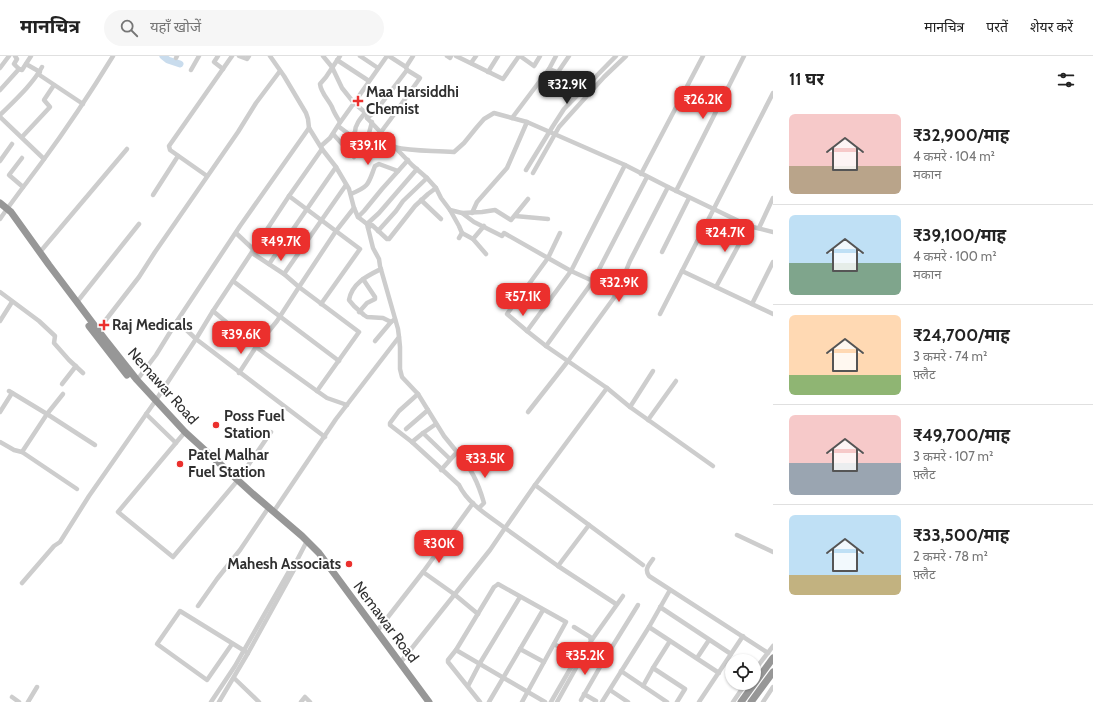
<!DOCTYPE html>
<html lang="hi">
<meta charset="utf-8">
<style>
body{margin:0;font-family:Cabin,"Noto Sans Devanagari",sans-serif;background:#f6f6f6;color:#222;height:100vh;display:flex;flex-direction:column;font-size:15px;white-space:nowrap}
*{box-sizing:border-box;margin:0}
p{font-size:13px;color:#767676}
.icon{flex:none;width:22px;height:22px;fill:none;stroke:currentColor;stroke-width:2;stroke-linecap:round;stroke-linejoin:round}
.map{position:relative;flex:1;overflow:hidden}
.side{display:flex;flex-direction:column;background:#fff;width:320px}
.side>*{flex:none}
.controls{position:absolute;left:725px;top:598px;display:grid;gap:8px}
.controls a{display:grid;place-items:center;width:36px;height:36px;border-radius:50%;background:#fff;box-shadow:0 1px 3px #0004;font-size:20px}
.price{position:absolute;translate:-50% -34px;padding:0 9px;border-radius:8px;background:#eb302d;color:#fff;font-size:13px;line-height:26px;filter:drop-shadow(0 1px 2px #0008)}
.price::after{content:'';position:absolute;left:50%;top:24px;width:12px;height:9px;margin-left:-6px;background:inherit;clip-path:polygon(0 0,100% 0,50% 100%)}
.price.selected{background:#222;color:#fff}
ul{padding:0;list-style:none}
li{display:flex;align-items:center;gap:12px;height:100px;padding:0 16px}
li+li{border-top:1px solid #e0e0e0}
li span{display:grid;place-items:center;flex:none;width:112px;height:80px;border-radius:6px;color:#555}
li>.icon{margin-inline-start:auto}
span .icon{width:48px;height:48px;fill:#fffc;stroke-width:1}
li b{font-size:17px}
h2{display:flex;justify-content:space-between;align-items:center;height:48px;padding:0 16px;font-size:17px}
header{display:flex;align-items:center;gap:24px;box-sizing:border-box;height:56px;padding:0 20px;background:#fff;border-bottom:1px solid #e0e0e0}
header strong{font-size:19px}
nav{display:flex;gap:22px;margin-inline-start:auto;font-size:14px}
.search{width:280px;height:36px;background:#f6f6f6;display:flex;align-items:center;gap:10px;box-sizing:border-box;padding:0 14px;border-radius:22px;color:#767676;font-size:15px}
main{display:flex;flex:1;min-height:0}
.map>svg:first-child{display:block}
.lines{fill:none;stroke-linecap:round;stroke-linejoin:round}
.river{stroke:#c9dced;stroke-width:7}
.minor{stroke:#cdcdcd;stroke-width:4.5}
.highway{stroke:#979797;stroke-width:7}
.poi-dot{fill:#eb302d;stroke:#fff;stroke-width:1.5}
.labels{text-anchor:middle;stroke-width:4;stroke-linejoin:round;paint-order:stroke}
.poi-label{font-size:15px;font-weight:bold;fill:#303030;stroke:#fff;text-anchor:start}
.street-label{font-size:15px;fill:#303030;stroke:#fff}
</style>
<header>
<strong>मानचित्र</strong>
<div class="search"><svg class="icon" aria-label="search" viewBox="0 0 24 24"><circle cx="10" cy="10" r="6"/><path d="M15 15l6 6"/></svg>यहाँ खोजें</div>
<nav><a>मानचित्र</a><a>परतें</a><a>शेयर करें</a></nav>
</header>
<main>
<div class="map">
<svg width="773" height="646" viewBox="0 0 773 646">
<rect width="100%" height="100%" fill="#fff"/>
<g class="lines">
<!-- river -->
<polyline class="river" points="163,0 168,4 180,8"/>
<!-- minor -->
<g class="minor">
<polyline points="15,0 17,3 14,8 19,13"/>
<polyline points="218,0 214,6 223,13"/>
<polyline points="239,0 247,3 249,0"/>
<polyline points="270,0 284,20 306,57 308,63 309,72 322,93 336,111 349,133 354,152 358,161 367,168 373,192 379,203 380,210 398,273 399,281 336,363 274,455"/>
<polyline points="323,0 332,11 342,32 354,47 367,58 367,62 412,109 427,122 436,132 441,142 450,154 459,170 462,177 459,182"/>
<path d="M340,0L326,21L320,28C321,37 328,43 332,51C334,57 337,61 340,66"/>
<polyline points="360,0 378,12"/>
<polyline points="389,0 406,11"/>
<polyline points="447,0 450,2 451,0"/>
<polyline points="456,0 503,23 519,0"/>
<polyline points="520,0 534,10 540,0"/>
<polyline points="176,2 177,0"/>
<polyline points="337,4 369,25"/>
<polyline points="471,7 476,0"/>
<polyline points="26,8 40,16"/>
<polyline points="0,12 9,0"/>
<polyline points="549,13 557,16 558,16 569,0"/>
<polyline points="191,14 199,0"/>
<polyline points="488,16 498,0"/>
<polyline points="38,18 83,48"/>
<polyline points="0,34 19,13 22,14 31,0"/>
<path d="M0,59C15,44 32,29 42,11"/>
<polyline points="0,61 44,103"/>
<polyline points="367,62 375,56 407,14 406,11 413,0"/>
<polyline points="512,62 549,13 556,0"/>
<polyline points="338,70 350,79 360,95 369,102 371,95 369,77 372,66"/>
<polyline points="309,72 240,170 177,265 196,283 325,381"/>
<polyline points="381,76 390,64 420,22 407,14"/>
<polyline points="333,78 354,101 360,95"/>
<polyline points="22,81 50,51 44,44 54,29"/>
<path d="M351,81L355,76C355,69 360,63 365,57"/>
<polyline points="321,90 330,82 339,68 354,47 387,0"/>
<path d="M394,91C414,96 433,94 454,96L464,87L477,71L484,63L494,57L527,66L625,109L571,215L527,275"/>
<polyline points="22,102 9,119 23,131"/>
<polyline points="0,105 12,88"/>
<polyline points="625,109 668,131 749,170 773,176"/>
<polyline points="526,114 553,70 564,53 616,0"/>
<polyline points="533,117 559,71 567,62 604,21 626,0"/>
<polyline points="641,118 703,0"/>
<polyline points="207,120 170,94 169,90 232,0"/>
<polyline points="676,135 744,0"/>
<path d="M351,138C370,130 368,128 375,110L379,108L398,115"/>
<polyline points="153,139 178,100"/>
<polyline points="289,140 360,193 321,248"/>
<polyline points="421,144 441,163"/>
<polyline points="450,154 462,157 474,166 502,180 504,177 548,202 507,258 527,275 546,290"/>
<polyline points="462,157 482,156 495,154 511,164 528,143"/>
<polyline points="472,157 477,146 507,112 527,66"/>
<polyline points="515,160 548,163"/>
<polyline points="358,161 364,155 382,133 408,104"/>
<path d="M0,163C13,144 28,125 42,106C67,72 91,36 113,0"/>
<polyline points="367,168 379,157 417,113"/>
<polyline points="368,172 372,169 387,183 389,183 415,150 428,138 436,132"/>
<polyline points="759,172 773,142"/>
<polyline points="378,175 396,155 403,145 427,122"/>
<polyline points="236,177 254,194"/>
<polyline points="462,177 473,183 486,198"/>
<polyline points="560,177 548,202 571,215 593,225 616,239 630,205 668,131"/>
<polyline points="473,183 484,170"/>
<polyline points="40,196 127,93"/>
<polyline points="662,196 689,142"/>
<polyline points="252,197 284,218 299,231 336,175 354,152"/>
<polyline points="269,208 336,111"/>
<path d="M381,213C367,220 352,227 349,244L354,250L364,259L367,261L383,262L391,266L395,263"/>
<polyline points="682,215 773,258"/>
<polyline points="284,218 346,129"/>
<polyline points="233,225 339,305"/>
<polyline points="716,231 749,170"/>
<polyline points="0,236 39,265 55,280 54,287 69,304 83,317"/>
<polyline points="77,246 139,168"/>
<polyline points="752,248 773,206"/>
<polyline points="213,255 256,291 317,335 327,342 347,349"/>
<polyline points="359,256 367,247 375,243 375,241 363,223"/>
<polyline points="660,258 773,37"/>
<polyline points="0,265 12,246"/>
<polyline points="98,274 139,221 155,196 238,76 256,47 280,15"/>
<polyline points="399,281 400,291 400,313 402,321 418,338 444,380 457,396 441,414"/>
<polyline points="375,285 391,266"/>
<polyline points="239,317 256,291 277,265 299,231 359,276 317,335"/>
<polyline points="137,324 156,299 177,265"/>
<polyline points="62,328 76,310"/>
<polyline points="607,332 630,351 713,410"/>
<polyline points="63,338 47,358 95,389"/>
<path d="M418,338L399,355L390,367V369L412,386L459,429C468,448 489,460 505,472L535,429"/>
<polyline points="630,351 653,315"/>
<polyline points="0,356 12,337"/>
<polyline points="528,356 568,305 616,239"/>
<polyline points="146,358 176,387"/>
<polyline points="648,364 676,325"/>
<polyline points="406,373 428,354"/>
<polyline points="185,376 118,456 173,501 238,424 271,376"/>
<polyline points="423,377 436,368"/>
<polyline points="0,386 14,394 22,396 47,358 9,335"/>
<polyline points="412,386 423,377 450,403"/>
<polyline points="22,396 77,433"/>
<path d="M457,396C471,412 478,426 484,447L479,452"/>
<polyline points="473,447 423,516 454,538 478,558"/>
<polyline points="737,479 773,496"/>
<path d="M653,503C649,509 644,513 649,520L768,597"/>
<polyline points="643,509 535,429 607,332 546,290 593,225 647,121"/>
<polyline points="558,510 589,469"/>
<polyline points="22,527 54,490 60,486 89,440 156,344 196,283 213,255 289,140 322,93"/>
<polyline points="198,550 217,523 240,494 267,454"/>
<polyline points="660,551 731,598"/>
<polyline points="649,571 719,617"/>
<polyline points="377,575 423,516"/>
<polyline points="591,585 623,540"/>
<polyline points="232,588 207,624 157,588 180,555 248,597"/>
<polyline points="554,588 581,603"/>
<polyline points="520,593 544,606"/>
<polyline points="456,594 545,646"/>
<polyline points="586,594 604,604 638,549"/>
<polyline points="697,602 709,584"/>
<polyline points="400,607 490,494 505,472 558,510 616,548"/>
<polyline points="653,612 685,633 677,646"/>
<polyline points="621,615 667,646"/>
<polyline points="754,615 773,590"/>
<polyline points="234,622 259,646"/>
<polyline points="468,630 480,607 520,541"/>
<polyline points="643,630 653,612 670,585"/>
<polyline points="610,634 628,646"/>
<polyline points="584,638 596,645"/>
<polyline points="12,641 19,646"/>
<polyline points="581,644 604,604"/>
<polyline points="28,646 37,631"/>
<polyline points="211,646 235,610 292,510 295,508"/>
<polyline points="219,646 248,597 295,512 295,508 307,485"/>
<polyline points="301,646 305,641 310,646"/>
<polyline points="480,646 448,606 448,604 456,594 494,531 497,529 498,528 566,566 522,646"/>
<polyline points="489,646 543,554"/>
<polyline points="551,646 573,608"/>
<polyline points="557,646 591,585 590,581 574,571"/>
<polyline points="602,646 649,571 670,534"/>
<polyline points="699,646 743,580"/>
<polyline points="733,646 746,627"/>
<polyline points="763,646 773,631"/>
</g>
<!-- highway -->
<g class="highway">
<polyline points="0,147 11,156 49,209 107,286 137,324 185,376 253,438 302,480 319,497 429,646"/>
<polyline points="89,270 127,319"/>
<polyline points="741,646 773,602"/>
<polyline points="751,646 773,616"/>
</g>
</g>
<!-- markers -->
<g class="poi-dot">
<path d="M356 39h4v4h4v4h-4v4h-4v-4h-4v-4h4z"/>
<path d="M102 263h4v4h4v4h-4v4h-4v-4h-4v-4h4z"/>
<circle cx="216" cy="369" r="4"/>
<circle cx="180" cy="408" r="4"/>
<circle cx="349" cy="508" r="4"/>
</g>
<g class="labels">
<!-- poi labels -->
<g class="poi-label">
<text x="366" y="41">Maa Harsiddhi<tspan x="366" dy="17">Chemist</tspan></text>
<text x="112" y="274">Raj Medicals</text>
<text x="224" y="365">Poss Fuel<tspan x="224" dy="17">Station</tspan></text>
<text x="188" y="404">Patel Malhar<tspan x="188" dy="17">Fuel Station</tspan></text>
<text x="341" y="513" text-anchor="end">Mahesh Associats</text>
</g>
<!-- street labels -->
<g class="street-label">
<text transform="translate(163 330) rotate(48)" y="5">Nemawar Road</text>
<text transform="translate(386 566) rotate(53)" y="5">Nemawar Road</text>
</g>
</g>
</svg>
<div class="controls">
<a><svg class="icon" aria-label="locate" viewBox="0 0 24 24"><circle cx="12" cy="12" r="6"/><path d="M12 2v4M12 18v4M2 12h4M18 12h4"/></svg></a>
</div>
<b class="price selected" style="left:567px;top:49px">₹32.9K</b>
<b class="price" style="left:703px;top:64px">₹26.2K</b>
<b class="price" style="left:368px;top:110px">₹39.1K</b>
<b class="price" style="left:725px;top:197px">₹24.7K</b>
<b class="price" style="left:281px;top:206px">₹49.7K</b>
<b class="price" style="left:619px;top:247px">₹32.9K</b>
<b class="price" style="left:523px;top:261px">₹57.1K</b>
<b class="price" style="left:241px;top:299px">₹39.6K</b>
<b class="price" style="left:485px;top:423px">₹33.5K</b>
<b class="price" style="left:439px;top:508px">₹30K</b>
<b class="price" style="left:585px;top:620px">₹35.2K</b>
</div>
<section class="side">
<h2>11 घर<svg class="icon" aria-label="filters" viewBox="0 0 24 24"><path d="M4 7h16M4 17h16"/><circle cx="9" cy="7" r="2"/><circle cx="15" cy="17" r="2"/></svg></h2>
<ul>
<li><span style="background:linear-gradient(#f6c9c9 65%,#b9a48a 0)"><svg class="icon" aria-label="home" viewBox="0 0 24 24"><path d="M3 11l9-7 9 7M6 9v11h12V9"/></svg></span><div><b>₹32,900/माह</b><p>4 कमरे · 104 m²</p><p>मकान</p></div></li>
<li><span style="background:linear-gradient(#bfe0f5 60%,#7fa58c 0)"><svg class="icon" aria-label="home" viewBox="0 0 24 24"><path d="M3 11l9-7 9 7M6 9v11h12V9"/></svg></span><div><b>₹39,100/माह</b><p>4 कमरे · 100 m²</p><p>मकान</p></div></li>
<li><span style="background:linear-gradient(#ffd9b3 75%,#8fb573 0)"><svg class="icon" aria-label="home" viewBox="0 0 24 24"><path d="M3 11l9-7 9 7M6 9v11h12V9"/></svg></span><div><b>₹24,700/माह</b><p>3 कमरे · 74 m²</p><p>फ़्लैट</p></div></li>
<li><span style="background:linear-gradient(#f6c9c9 60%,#9aa5b1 0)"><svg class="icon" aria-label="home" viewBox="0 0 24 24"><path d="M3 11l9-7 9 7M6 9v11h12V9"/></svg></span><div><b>₹49,700/माह</b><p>3 कमरे · 107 m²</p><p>फ़्लैट</p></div></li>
<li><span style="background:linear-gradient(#bfe0f5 75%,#c2b280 0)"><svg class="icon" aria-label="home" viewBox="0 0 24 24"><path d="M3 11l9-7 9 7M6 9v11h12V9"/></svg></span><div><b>₹33,500/माह</b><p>2 कमरे · 78 m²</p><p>फ़्लैट</p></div></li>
</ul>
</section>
</main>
